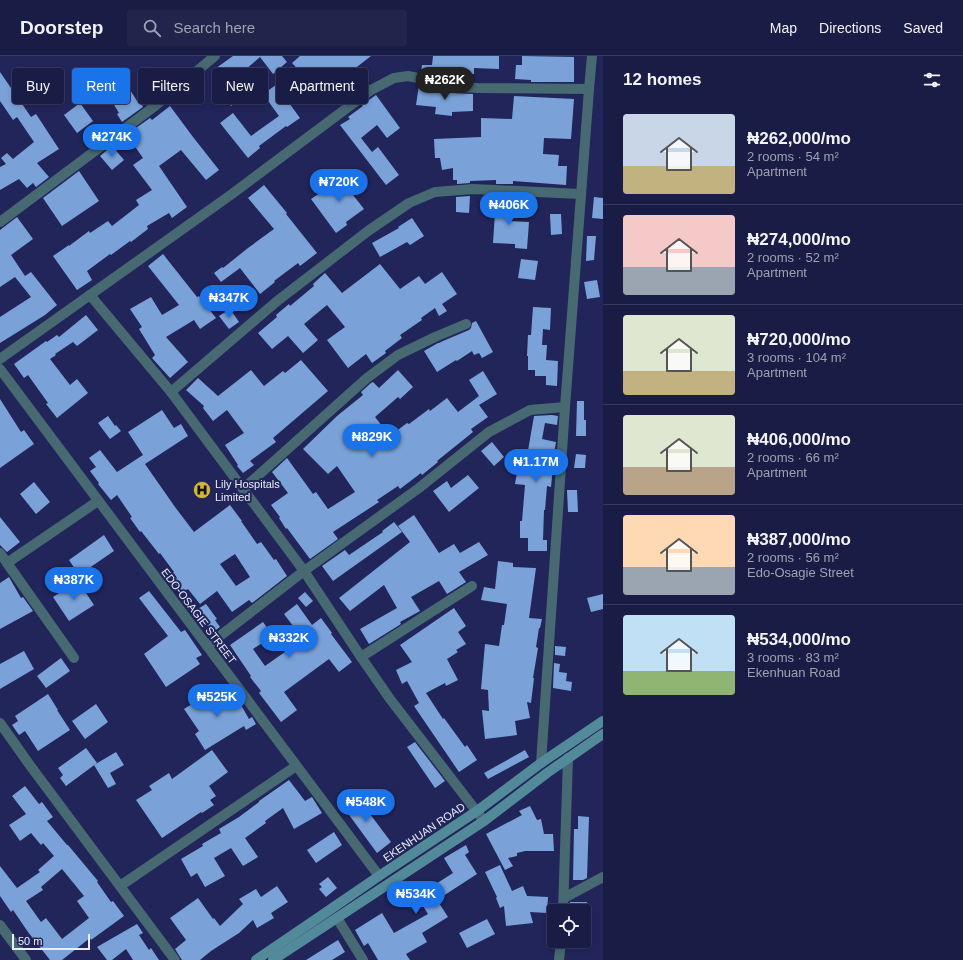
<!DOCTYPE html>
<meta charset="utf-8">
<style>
body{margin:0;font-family:Helvetica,sans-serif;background:#22254b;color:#f1f3f6;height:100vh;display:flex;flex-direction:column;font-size:15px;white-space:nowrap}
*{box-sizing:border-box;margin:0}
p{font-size:13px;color:#9fa1b2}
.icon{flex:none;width:22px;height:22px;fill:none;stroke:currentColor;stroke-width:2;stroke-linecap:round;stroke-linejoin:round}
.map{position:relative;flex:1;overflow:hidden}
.drawer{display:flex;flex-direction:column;background:#191c44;width:360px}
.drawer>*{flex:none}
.guide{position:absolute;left:12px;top:12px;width:380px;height:36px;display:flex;gap:8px}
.tools{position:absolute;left:547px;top:848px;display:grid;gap:8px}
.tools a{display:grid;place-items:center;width:44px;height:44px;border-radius:4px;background:#191c44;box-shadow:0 2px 6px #0003,0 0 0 1px #373a5d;font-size:20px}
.scale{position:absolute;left:12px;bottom:10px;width:78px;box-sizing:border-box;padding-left:4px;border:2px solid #eaedfb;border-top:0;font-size:11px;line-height:14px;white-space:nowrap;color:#eaedfb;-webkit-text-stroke:3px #21255a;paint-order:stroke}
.price{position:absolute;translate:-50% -34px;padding:0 9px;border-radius:14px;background:#1a73e8;color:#fff;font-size:13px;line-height:26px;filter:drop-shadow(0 1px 2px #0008)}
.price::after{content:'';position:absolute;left:50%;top:24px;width:12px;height:9px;margin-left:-6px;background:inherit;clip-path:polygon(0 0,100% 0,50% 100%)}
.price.on{background:#222;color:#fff}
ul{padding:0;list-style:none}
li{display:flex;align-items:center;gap:12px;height:100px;padding:0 20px}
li+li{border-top:1px solid #373a5d}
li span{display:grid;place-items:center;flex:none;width:112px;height:80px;border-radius:4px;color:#555}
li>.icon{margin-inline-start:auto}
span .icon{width:48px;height:48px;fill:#fffc;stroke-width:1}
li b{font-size:17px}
h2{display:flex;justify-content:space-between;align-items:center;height:48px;padding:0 20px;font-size:17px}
.pill{padding:0 14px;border-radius:4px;background:#191c44;box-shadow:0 2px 6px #0003,0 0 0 1px #373a5d;font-size:14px;line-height:36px}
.pill.on{background:#1a73e8;color:#fff}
header{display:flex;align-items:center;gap:24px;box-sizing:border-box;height:56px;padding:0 20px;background:#191c44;border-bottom:1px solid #373a5d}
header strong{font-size:19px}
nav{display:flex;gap:22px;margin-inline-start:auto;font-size:14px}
.search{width:280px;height:36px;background:#22254b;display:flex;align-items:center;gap:10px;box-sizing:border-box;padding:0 14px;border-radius:4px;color:#9fa1b2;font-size:15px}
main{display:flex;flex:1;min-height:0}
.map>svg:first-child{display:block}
.building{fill:#7aa2d9;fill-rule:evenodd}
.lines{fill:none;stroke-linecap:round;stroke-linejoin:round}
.street{stroke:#476972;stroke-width:10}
.secondary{stroke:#528a99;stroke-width:10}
.labels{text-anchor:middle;stroke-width:4;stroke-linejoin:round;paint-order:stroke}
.poi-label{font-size:11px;fill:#eaedfb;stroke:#21255a;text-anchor:start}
.street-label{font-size:11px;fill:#eaedfb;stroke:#21255a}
</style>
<header>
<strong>Doorstep</strong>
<div class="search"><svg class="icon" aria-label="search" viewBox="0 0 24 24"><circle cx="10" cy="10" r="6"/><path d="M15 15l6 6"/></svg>Search here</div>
<nav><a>Map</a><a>Directions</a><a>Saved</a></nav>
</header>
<main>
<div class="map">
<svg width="603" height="904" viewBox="0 0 603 904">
<rect width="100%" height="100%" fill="#21255a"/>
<!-- building -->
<g class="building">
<polygon points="233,0 282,0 287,6 273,18 260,1 238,20 250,37 231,50 222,36 225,33 212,15"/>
<polygon points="300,0 371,0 353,14 358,20 341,32 341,31 325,43 309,23 308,24 292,7"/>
<polygon points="433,0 499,0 499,13 474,12 474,18 453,18 453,16 434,15 433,19 421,16 422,9 432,9"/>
<polygon points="522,0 574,1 574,26 531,26 531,24 515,23 516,9 522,9"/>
<polygon points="0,16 31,61 36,58 59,93 37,107 49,121 36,131 33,127 27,132 19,123 0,134 0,111 6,108 1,102 7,97 13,103 34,86 17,61 13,64 0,45"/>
<polygon points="120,18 137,45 139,44 143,51 122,66 117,58 119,57 102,29"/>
<polygon points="276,29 300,62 287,71 286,70 259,90 260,92 248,102 220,67 233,57 251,80 279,60 263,38"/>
<polygon points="419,29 431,32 431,36 473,38 473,55 452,56 452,60 435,58 436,51 416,49"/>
<polygon points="376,39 400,72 387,82 377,69 361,82 372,96 378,91 399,119 386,129 340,69 350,63 348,61 363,50 362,49"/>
<polygon points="514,40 574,43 571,83 544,82 543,98 559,99 558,110 567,110 566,129 513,125 513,128 496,128 496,124 470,125 470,127 457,128 457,124 453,124 453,112 442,114 440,102 435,102 434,83 481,81 481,62 512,63"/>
<polygon points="80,47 93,65 77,77 64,59"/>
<polygon points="170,50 193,81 219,114 206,124 181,94 159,110 187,151 172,162 169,157 147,170 148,173 131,186 130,185 111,199 110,198 87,215 92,224 77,234 53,200 69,189 69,190 89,175 90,177 108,165 112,170 139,149 136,144 152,134 133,109 143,102 129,82 131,80 129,77 150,62 152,64"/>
<polygon points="112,90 124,104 112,114 100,100"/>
<polygon points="79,115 99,145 62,170 43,142"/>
<polygon points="348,118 360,134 353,139 364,153 346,166 347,169 336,177 311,143 323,135 324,136"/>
<polygon points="264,129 287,157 286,158 317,197 300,210 298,207 274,225 275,226 260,238 240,212 221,226 214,217 222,211 223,212 248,192 274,173 248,142"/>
<polygon points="470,140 469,157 456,156 456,141"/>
<polygon points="495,141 511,141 509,165 529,166 527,193 515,192 515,188 493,187 495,157 493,157"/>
<polygon points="594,141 603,142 603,163 592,162"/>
<polygon points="550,158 561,158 562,178 551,179"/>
<polygon points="17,161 33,183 11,199 25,220 31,216 57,249 45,259 0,287 0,261 31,241 15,221 0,231 0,174"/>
<polygon points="412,162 424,180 410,189 407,186 380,201 372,187 399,172 398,171"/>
<polygon points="587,180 596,180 594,204 586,205"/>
<polygon points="163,198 197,241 199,240 216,262 200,273 194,264 166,281 188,306 170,322 152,302 155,299 139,273 142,271 130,253 151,241 162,259 179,249 148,210"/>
<polygon points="521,203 538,205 535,224 518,222"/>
<polygon points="380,208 400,233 419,220 425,228 442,216 457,238 442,248 447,255 439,260 435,252 421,262 422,264 400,279 402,282 385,295 386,297 372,307 366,298 348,312 327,284 345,271 327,249 304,268 318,284 303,297 288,280 272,293 258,277 277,261 276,259 289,248 290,250 314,230 313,228 325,217 342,237"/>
<polygon points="597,224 600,241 587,243 584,226"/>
<polygon points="533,251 551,252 550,274 543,273 542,289 547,289 546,304 558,305 557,330 546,329 546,320 535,320 535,314 528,314 528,300 527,300 528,279 531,279"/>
<polygon points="230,253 239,266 229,273 219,260"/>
<polygon points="86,259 98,274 77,290 73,286 55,298 56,299 50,303 70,329 77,323 88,337 57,362 46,348 48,347 28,319 24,322 14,308 46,285 47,286 57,279 59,281"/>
<polygon points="476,265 493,296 482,302 479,297 474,299 472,295 457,305 456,304 437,316 424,295 438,287 439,287 443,285 469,274 471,272 472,267"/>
<polygon points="301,304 328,335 273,382 276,386 250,405 254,409 243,417 237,410 238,409 225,389 244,377 227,354 213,365 203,352 204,350 186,334 198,322 218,340 251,314 264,330 283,315 285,317"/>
<polygon points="398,314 413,331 400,343 398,341 375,361 390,380 407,367 409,368 429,353 430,355 447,342 458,356 479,340 469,324 483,315 497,338 479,349 488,361 471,373 473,376 437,405 438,406 422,419 421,417 400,433 398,430 377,444 379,446 333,476 338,483 310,503 287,472 286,473 279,462 280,461 271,449 288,437 272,416 287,402 313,438 316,436 328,453 355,436 337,410 328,418 303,393 337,360 363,339 361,336 371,327 373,326 379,332"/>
<polygon points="0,343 21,376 24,374 34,388 0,412"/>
<polygon points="577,345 584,345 584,364 586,364 586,380 576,380"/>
<path d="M162,354L174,372L181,368L188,380L145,408L175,451L194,476L230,449L242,465H241L257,488L261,486L274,504L276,503L287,520L252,547L249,544L232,556L217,535L200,548L188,533L181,537L173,525L177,522L173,516H174L160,497L159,498L141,475L140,476L130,462L132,461L117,439L111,444L98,428L99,427L90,415L96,411L89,402L100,394L117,416L143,399L128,376ZM235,498L250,521L236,530L220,508Z"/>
<polygon points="552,359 558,360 557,369 545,367 542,383 556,386 552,409 553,410 551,431 547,430 545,454 544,454 543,484 547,484 547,495 528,495 528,482 520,482 520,465 522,465 525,429 515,428 519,405 526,406 534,360"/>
<polygon points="108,360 115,370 116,369 121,375 110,383 98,367"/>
<polygon points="492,386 504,401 494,410 481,395"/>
<polygon points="576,398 586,399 585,412 574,412"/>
<polygon points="468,419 479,432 449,456 433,435 447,425 451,432"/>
<polygon points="34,426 50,446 36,458 20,438"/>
<polygon points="567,434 577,434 578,456 568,456"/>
<polygon points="414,459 439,497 454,488 460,497 479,486 488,499 459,516 466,526 447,538 439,525 411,541 420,555 400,566 401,568 369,588 360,573 397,552 384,529 350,555 339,542 410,486 398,470"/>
<polygon points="0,461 20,486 7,496 0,489"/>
<polygon points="394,466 402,476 333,525 322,510 345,494 349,499 383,476 382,475"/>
<polygon points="104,479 114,495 79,519 69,504"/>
<polygon points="498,505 513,507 513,511 536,512 529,562 542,563 540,572 539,572 536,591 538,592 533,622 534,622 531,647 527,646 530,662 515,665 517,679 485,683 482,654 489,655 488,634 481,633 485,588 499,590 502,569 504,569 507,548 481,544 484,531 495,533"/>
<polygon points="9,521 21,542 23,541 33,555 0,573 0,527"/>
<polygon points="78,525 94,549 69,565 53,541"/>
<polygon points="149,535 181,576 185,574 202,599 196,602 200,608 166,631 144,598 168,580 139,542"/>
<polygon points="305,536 313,545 306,551 298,542"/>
<polygon points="603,538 603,553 591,556 587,542"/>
<polygon points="206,548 217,563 215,564 220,571 213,576 208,569 206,570 196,554"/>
<polygon points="297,548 312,569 321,562 332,577 331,578 352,606 339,616 329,603 284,636 297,654 281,666 259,637 261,635 250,621 251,620 230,589 263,566 273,580 253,593 265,610 292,591 289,586 299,578 284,558"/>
<polygon points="454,552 466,570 458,576 466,588 456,594 458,596 447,603 458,624 446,630 445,627 426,637 443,663 444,662 465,691 467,689 477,704 459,716 414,650 419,647 407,625 402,628 396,614 412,606 400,589"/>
<polygon points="555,590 566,591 565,600 555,599"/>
<polygon points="24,595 34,613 0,633 0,608"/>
<polygon points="61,602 70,615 46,632 37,620"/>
<polygon points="554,607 560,608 559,616 567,617 566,625 572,626 571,635 553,632"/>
<polygon points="217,632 228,648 237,642 249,663 252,661 256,668 246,674 244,670 205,694 195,678 199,675 184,653"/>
<polygon points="48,638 58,654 57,654 70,674 38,695 25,675 19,679 12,669 18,665 15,660"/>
<polygon points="96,648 108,666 85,683 72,665"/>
<polygon points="415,686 445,725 435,732 407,691"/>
<polygon points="86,692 97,707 66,730 60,722 63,719 58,712"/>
<polygon points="212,694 228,716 209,730 216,740 210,744 214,749 202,757 201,756 162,782 136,744 152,734 149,730 169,717 172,723"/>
<polygon points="525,694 529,701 488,723 484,717"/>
<polygon points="116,696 124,709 110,717 116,728 108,732 94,709"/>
<polygon points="289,724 305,745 312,741 322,757 294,773 283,752 265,765 266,767 245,782 258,801 243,810 231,792 214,802 225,820 205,831 197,817 191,821 181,803 203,790 202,788 221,777 219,773 239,761 259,746 259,745"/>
<path d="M25,730L39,748L42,746L53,761L47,765L67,789H68L98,825L97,826L111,846L113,845L124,860L91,884L90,882L62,904H50L28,876L13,854L11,856L0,840V810L17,832L40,816L38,814L54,800L43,787L41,789L31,777L20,785L9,769L26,758L12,740ZM62,813L84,840L77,845L89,862L62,883L46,862L41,866L26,845L43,834L41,831Z"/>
<polygon points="355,738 391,786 377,797 341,748"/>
<polygon points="530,750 537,764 541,763 544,778 553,778 554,795 525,795 517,797 517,800 508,802 513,810 505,814 486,778 522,759 519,755"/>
<polygon points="578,760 589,761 587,822 583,824 573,824 574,773 578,773"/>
<polygon points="334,776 342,789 316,807 307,794"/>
<polygon points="466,789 469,796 465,799 477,818 437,844 448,861 422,877 427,886 406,898 410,904 378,904 368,887 364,890 355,874 382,857 394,877 428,858 417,840 453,817 444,802"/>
<polygon points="500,809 512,835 523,830 527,840 548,841 547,857 530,856 533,867 506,870 504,850 500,852 496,842 497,841 485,816"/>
<polygon points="328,821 337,832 326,841 319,833 322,831 319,828"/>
<polygon points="277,830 288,846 271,857 274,862 257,872 253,864 239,877 211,895 200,904 182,904 175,893 186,884 170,862 198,842 213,863 214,862 220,870 243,848 239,843 256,833 261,841"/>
<rect x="570" y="846" width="17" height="9"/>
<polygon points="487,863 495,878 467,892 459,877"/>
<polygon points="137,868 143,877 139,879 149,894 151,892 159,904 133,904 126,893 112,904 107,904 97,891"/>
<polygon points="338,884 345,896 332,904 306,904"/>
</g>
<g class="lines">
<!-- street -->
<g class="street">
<polyline points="0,166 155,50 215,0"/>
<polyline points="90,239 171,336 304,515 361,601 390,643 484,765"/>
<polyline points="0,303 232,138 371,34 394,22 408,20 461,31 478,32 589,33"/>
<polyline points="0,313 379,820"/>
<polyline points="171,336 276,246 368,175 409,147 435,136 473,133 581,138"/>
<polyline points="243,433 367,322 398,299 435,281 466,268"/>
<polyline points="0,497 7,507 98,445"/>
<polyline points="7,507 74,602"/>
<polyline points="207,590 304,515 419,432 489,376 530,354 565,351"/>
<polyline points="361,601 472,530"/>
<polyline points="0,667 29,708 175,904"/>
<polyline points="541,707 565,351 589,33 592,0"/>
<polyline points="120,830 296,710"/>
<polyline points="564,842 603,821"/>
<polyline points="563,855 568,702"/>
<polyline points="337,862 363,904"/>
<polyline points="0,869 26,904"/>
<polyline points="559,904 561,885"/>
</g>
<!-- secondary -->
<g class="secondary">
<polyline points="256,904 331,853 379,820 477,755 541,707 603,665"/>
<polyline points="273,904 484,765 547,717 603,678"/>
</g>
</g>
<!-- icons -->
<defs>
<symbol id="hospital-disc" viewBox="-11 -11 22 22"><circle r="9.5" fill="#d3b635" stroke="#21255a"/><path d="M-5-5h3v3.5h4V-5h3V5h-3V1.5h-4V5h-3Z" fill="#111"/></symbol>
</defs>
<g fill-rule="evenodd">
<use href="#hospital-disc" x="192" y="424" width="20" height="20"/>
</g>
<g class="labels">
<!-- poi labels -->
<g class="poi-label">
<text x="215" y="432">Lily Hospitals<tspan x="215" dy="13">Limited</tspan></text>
</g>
<!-- street labels -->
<g class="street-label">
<text transform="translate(199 560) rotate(53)" y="4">EDO-OSAGIE STREET</text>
<text transform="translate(424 776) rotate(-34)" y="4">EKENHUAN ROAD</text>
</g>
</g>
</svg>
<div class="tools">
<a><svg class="icon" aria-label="locate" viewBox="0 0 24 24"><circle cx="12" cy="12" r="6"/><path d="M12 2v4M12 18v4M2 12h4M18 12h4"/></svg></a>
</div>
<div class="scale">50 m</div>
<b class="price on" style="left:445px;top:45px">₦262K</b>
<b class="price" style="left:112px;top:102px">₦274K</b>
<b class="price" style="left:339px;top:147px">₦720K</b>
<b class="price" style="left:509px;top:170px">₦406K</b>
<b class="price" style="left:229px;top:263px">₦347K</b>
<b class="price" style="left:372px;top:402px">₦829K</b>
<b class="price" style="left:536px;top:427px">₦1.17M</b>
<b class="price" style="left:74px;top:545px">₦387K</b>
<b class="price" style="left:289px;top:603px">₦332K</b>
<b class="price" style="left:217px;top:662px">₦525K</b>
<b class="price" style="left:366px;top:767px">₦548K</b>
<b class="price" style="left:416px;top:859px">₦534K</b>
<div class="guide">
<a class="pill">Buy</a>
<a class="pill on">Rent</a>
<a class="pill">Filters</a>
<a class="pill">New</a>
<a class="pill">Apartment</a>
</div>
</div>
<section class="drawer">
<h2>12 homes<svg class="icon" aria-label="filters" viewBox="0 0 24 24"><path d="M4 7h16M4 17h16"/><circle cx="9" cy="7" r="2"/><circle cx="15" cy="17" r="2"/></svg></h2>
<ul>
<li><span style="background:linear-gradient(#c9d6e8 65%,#c2b280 0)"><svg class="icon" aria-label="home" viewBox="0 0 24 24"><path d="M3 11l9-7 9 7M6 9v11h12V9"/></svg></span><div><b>₦262,000/mo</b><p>2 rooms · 54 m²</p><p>Apartment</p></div></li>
<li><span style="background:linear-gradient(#f6c9c9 65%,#9aa5b1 0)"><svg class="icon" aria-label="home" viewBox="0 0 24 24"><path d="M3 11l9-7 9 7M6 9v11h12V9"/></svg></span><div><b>₦274,000/mo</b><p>2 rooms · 52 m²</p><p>Apartment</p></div></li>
<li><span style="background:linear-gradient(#dfe7d0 70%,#c2b280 0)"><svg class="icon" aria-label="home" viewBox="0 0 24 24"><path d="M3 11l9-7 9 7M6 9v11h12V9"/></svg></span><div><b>₦720,000/mo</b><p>3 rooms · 104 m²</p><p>Apartment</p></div></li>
<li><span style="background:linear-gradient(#dfe7d0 65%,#b9a48a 0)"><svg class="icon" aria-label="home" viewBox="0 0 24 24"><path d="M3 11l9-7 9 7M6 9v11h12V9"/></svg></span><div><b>₦406,000/mo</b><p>2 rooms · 66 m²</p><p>Apartment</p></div></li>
<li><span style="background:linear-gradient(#ffd9b3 65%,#9aa5b1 0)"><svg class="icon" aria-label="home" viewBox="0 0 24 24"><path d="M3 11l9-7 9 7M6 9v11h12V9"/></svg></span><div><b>₦387,000/mo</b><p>2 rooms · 56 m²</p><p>Edo-Osagie Street</p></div></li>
<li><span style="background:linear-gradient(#bfe0f5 70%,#8fb573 0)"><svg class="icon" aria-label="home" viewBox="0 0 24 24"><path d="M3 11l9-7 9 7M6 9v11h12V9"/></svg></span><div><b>₦534,000/mo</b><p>3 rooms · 83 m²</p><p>Ekenhuan Road</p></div></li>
</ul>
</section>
</main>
